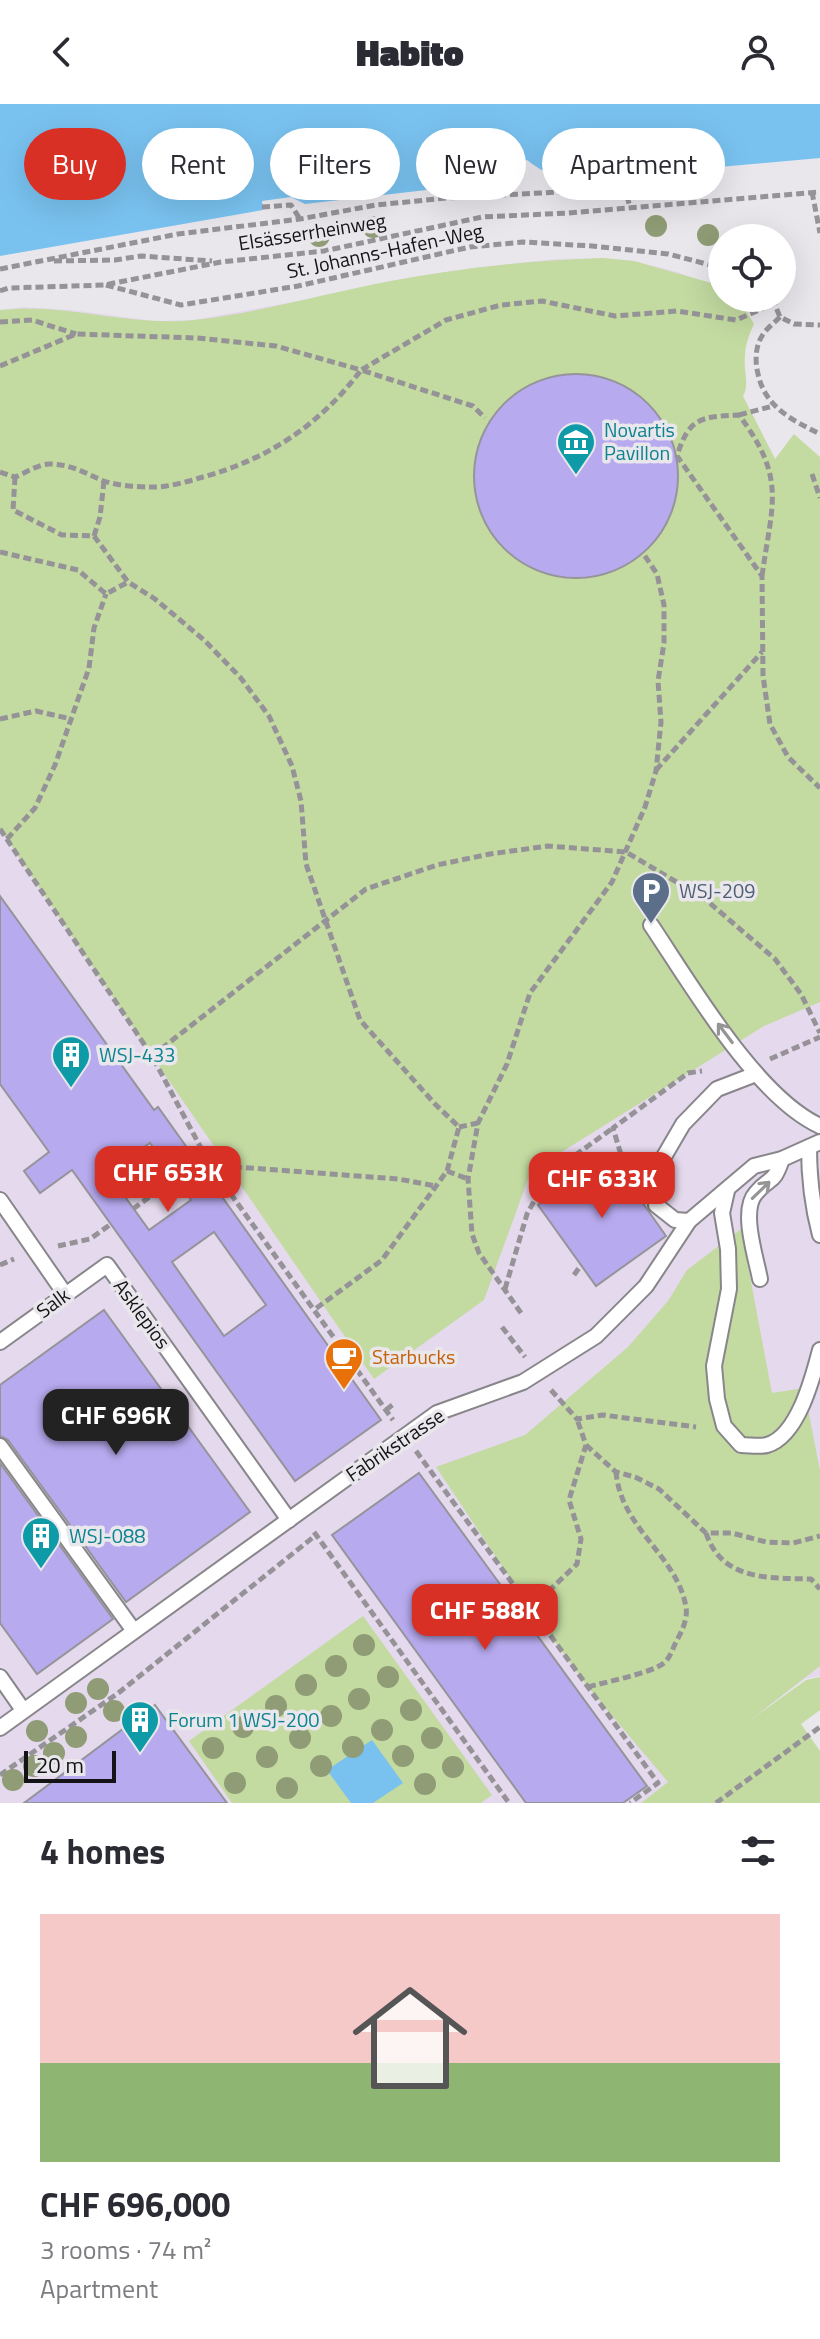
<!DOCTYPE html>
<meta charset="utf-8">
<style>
body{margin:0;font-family:"Titillium Web",sans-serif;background:#f2f2f3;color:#2b2b33;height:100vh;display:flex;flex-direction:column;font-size:30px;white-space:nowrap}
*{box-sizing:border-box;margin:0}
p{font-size:26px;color:#7c7c81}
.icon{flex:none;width:44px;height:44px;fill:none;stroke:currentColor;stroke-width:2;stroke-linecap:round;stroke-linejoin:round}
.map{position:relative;height:1699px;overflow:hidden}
.details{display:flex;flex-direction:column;background:#fff;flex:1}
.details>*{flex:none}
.top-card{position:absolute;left:24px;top:24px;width:772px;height:72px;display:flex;gap:16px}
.fabs{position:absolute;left:708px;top:120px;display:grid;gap:16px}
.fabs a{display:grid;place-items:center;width:88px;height:88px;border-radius:50%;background:#fff;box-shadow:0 8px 32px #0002;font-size:40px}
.scale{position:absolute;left:24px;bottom:20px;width:92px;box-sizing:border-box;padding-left:8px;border:4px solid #141315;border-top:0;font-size:22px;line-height:28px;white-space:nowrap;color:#141315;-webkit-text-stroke:6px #e9e7ec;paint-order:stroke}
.price{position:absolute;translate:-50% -68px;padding:0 18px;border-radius:16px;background:#d93025;color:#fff;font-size:26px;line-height:52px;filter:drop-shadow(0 2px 4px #0008)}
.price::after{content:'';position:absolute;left:50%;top:48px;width:24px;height:18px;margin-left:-12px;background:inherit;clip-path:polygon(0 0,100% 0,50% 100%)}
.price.active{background:#222;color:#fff}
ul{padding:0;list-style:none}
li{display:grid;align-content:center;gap:16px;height:424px;padding:0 40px}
li span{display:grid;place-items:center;height:248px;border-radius:0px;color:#555}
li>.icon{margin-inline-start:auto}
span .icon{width:144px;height:144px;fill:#fffc;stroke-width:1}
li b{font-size:34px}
h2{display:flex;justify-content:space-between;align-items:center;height:96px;padding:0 40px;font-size:34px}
.pill{padding:0 28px;border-radius:36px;background:#fff;box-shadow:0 8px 32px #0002;font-size:28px;line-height:72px}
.pill.active{background:#d93025;color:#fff}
header{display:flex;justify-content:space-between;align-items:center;height:104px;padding:0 40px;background:#fff;font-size:36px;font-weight:800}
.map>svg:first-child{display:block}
.industrial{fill:#e5d9ed}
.green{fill:#c3daa1}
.water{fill:#79c2f0}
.building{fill:#b8aaef;stroke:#959499;stroke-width:2;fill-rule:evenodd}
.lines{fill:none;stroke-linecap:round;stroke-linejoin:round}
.lane-casing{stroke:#88868a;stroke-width:18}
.path{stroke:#959397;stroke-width:5;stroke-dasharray:8 4;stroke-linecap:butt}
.lane{stroke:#fff;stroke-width:14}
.tree{fill:#8f9c75}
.oneway{stroke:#959596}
.labels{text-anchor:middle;stroke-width:7;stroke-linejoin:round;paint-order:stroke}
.street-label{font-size:20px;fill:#141315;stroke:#e9e7ec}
.culture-label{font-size:20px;fill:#0d838f;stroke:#e9e7ec;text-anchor:start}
.service-label{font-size:20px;fill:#4e5e75;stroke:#e9e7ec;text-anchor:start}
.food-label{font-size:20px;fill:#c56008;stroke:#e9e7ec;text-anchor:start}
</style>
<header><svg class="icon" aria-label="back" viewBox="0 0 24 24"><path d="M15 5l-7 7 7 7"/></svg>Habito<svg class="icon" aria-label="person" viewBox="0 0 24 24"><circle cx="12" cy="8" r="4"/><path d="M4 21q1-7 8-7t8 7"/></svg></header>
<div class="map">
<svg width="820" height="1699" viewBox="0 0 820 1699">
<rect width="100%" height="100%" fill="#e9e7ec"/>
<!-- industrial -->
<polygon class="industrial" points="603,154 634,157 678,168 707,180 722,182 722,194 748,194 745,203 735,208 743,292 750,308 785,372 820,358 820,1082 813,1088 820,1124 820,1572 805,1575 641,1699 0,1699 0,206 23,203 72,206 155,217 193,216 309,195 390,177 472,164 555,155"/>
<!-- green -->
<g class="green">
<path d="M603,154L634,157L722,182V194H739L754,220C749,231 745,241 745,253C743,266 750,280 743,292L775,355L794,330L820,353V898L764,922L531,1067L484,1196L374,1275L152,952L0,725V206C65,198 129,223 194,216C260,209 325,189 391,177C461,164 532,156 603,154Z"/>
<polygon points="741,1125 772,1289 804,1284 820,1367 820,1562 749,1617 806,1576 820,1573 820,1606 801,1620 820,1647 820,1699 641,1699 668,1678 588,1583 530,1504 436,1363 525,1331 628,1243 668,1197 687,1166"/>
<polygon points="363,1512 492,1691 481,1699 232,1699 189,1637"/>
</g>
<!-- water -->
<g class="water">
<path d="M0,0H820V54L652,69L607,44L583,48C561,74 556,78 527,56L467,68L461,82L305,100L291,93L262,97L263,106L0,152Z"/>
<polygon points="372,1636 403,1679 373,1699 351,1699 327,1666"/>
</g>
<!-- building -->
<g class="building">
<circle cx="576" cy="372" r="102"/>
<path d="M0,792L154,1006L158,1003L381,1316L295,1377L72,1066L40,1089L24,1067L49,1048L0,980ZM150,1039L191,1096L149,1126L108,1069ZM214,1128L266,1201L224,1232L172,1158Z"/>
<polygon points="608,1050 666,1132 596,1182 538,1101"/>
<polygon points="104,1206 250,1408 126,1498 8,1336 0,1332 0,1281"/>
<polygon points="0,1359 113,1515 37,1570 0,1519"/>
<polygon points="419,1369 647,1682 623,1699 526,1699 332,1431"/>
<polygon points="155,1601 227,1699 24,1699"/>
</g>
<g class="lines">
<defs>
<g id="lane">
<path d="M651,821C690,879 756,993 820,1022"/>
<path d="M809,1043C809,1074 812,1101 820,1131"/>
<path d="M727,1087L722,1109L728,1145L729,1185L714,1262L717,1295L724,1322L741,1341C749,1341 760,1343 767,1341C798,1332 813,1273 820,1246"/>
<polyline points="0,1096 65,1190"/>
<polyline points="689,1117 675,1116 656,1101 655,1068 683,1020 717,985 756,970"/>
<path d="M760,1175C756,1153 740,1106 756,1089C771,1071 773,1082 782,1055"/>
<polyline points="0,1238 107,1161 289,1416"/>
<polyline points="0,1342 134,1527"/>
<polyline points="0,1573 23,1606"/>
<polyline points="0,1624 437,1309 523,1278 596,1232 646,1182 689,1117 754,1062 782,1055 820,1038"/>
</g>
</defs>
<!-- lane casing -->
<use href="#lane" class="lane-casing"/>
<!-- path -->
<g class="path">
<polyline points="812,88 820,129"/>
<polyline points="262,103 291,101 300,115"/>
<polyline points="54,157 115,156 141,152 212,157"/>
<polyline points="0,165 178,130 300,115 376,101 447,94 615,85 626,89 630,103"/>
<polyline points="106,181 181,201 298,182 470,143 523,138 592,142 668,150 722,164"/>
<polyline points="0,187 9,184 104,181 221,158 324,147 482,113 568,109 820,88"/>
<polyline points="772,194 780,213 794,220 820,221"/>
<path d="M780,213C774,219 766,225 762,232C755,243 755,258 758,270C765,303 792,316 820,330"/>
<polyline points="0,218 32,216 76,230"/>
<polyline points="0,262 76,230 197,234 276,242 361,266 446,216 501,201 542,197 615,212 677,207 736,216 773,200"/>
<polyline points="739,311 773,302"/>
<path d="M0,368L15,373C25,369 39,360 49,360C69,360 84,368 101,376C113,381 135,383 149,383C166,384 186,378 203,373C268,355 320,321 361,266L473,302L485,314"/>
<polyline points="812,370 820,394"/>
<polyline points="15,373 13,406 62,431 94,432 128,478 155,495 204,536 240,573 269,612 292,662 301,697 306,760 360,916 435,1000 459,1023 447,1067 382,1156 314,1206"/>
<polyline points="94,432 100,413 104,377"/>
<polyline points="0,448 78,466 106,490 128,478"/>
<path d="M762,472C772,399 787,375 739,311C701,313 689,313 677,352L762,472L763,572L770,620L788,653L820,684"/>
<polyline points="0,615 36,607 71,615"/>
<polyline points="656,666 762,548"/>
<polyline points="0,725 152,952 210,1061 393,1316"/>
<polyline points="7,735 35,704 55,661 89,564 94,524 106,490"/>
<polyline points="152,952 366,785 437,761 490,750 548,742 626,748 705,795 775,855 801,890 820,929"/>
<polyline points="770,955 820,933"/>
<polyline points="459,1023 478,1019"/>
<polyline points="198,1058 205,1053"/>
<polyline points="210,1061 398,1075 436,1082"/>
<polyline points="447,1067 468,1075"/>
<polyline points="633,1079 630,1081 613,1024 688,969 702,967"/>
<polyline points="133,1105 175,1074"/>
<polyline points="58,1142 90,1135 111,1120"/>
<polyline points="0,1161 14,1155"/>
<polyline points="574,1171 581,1161"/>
<polyline points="505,1185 527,1110 549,1070 613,1024"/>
<polyline points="521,1209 479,1149 472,1130 468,1075 478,1019 507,960 530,889 612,778 645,703 656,667 661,618 658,577 664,539 664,501 657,470 643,449"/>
<polyline points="502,1223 525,1253"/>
<polyline points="551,1286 577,1315 603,1311 696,1323"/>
<polyline points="386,1306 395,1299"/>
<polyline points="586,1341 616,1368 635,1373 659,1385 706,1429 732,1429 766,1438 793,1439 820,1432"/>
<polyline points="416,1347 658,1679 630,1699"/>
<polyline points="314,1428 509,1699"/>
<path d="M706,1429C722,1477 769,1474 811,1475L820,1485"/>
<polyline points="531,1504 577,1460 581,1435 569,1396 586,1341 577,1315"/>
<path d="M588,1583C605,1578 652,1569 664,1559C670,1554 673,1544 676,1538C682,1527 688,1515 686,1503C677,1451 621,1425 616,1368"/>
<polyline points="0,1671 117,1590 316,1431"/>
<polyline points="716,1699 820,1623"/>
</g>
<!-- lane -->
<use href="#lane" class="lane"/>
</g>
<!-- trees -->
<g class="tree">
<circle cx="656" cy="122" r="11"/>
<circle cx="373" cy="123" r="11"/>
<circle cx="708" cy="131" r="11"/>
<circle cx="319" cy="132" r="11"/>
<circle cx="364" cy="1541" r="11"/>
<circle cx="336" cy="1562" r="11"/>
<circle cx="388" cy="1573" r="11"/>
<circle cx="306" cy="1581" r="11"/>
<circle cx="98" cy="1585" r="11"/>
<circle cx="359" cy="1595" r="11"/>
<circle cx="76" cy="1599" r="11"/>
<circle cx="276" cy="1602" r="11"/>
<circle cx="411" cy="1606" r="11"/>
<circle cx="114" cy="1607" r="11"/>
<circle cx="331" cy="1612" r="11"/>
<circle cx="243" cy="1623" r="11"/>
<circle cx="382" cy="1626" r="11"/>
<circle cx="37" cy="1627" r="11"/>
<circle cx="76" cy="1633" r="11"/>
<circle cx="300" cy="1634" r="11"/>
<circle cx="432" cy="1634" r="11"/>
<circle cx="353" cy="1643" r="11"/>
<circle cx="213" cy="1644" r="11"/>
<circle cx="54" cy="1649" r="11"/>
<circle cx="403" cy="1652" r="11"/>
<circle cx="267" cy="1653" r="11"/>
<circle cx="34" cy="1662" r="11"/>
<circle cx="321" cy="1662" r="11"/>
<circle cx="453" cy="1663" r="11"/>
<circle cx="13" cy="1676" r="11"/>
<circle cx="235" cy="1679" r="11"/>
<circle cx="425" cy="1680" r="11"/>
<circle cx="287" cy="1684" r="11"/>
</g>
<!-- one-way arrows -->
<defs><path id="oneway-shaft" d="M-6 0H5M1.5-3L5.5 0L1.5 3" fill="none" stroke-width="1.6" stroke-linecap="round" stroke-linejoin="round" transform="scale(2)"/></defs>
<g class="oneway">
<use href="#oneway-shaft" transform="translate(725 929) rotate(-127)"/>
<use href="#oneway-shaft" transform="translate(761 1086) rotate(-44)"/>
</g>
<!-- icons -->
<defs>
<symbol id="museum-pin" viewBox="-11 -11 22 30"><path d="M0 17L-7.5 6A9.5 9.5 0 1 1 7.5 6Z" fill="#0f9aa8" stroke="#e9e7ec"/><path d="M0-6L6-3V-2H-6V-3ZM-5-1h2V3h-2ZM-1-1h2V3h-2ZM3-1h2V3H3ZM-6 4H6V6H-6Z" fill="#fff"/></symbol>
<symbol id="parking-pin" viewBox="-11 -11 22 30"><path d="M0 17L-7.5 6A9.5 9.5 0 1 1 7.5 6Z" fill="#5c6f8a" stroke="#e9e7ec"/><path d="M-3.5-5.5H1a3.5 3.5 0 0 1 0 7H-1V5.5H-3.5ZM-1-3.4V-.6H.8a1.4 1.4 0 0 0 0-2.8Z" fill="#fff"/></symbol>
<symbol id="building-pin" viewBox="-11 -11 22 30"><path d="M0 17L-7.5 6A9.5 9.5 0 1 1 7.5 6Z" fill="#0f9aa8" stroke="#e9e7ec"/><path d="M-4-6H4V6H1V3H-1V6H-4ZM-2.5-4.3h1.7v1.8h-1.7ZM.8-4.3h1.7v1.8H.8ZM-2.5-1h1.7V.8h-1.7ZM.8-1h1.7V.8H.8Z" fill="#fff"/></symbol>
<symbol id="cafe-pin" viewBox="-11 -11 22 30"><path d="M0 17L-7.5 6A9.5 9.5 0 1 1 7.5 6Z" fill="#e8710a" stroke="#e9e7ec"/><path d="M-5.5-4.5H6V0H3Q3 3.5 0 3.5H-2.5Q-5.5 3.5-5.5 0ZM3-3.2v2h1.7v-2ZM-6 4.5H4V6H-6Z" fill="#fff"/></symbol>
</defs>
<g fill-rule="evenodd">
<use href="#museum-pin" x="554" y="316" width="44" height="60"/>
<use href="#parking-pin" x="629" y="765" width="44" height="60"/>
<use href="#building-pin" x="49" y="929" width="44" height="60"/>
<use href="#cafe-pin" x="322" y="1231" width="44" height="60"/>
<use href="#building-pin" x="19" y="1410" width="44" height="60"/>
<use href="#building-pin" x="118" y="1594" width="44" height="60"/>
</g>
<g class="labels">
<!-- street labels -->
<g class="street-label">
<text transform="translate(312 128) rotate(-9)" y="7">Elsässerrheinweg</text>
<text transform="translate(385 147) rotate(-12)" y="7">St. Johanns-Hafen-Weg</text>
<text transform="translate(53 1199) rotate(-36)" y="7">Salk</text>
<text transform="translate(142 1210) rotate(54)" y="7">Asklepios</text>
<text transform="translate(395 1341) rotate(-34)" y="7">Fabrikstrasse</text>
</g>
<!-- culture labels -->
<g class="culture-label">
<text x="604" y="333">Novartis<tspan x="604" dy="23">Pavillon</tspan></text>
<text x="99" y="958">WSJ-433</text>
<text x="69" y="1439">WSJ-088</text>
<text x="168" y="1623">Forum 1 WSJ-200</text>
</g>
<!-- service labels -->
<g class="service-label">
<text x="679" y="794">WSJ-209</text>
</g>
<!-- food labels -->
<g class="food-label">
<text x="372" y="1260">Starbucks</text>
</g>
</g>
</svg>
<div class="fabs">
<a><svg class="icon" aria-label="locate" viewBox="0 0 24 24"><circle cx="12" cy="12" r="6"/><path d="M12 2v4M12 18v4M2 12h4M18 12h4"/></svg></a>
</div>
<div class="scale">20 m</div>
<b class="price" style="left:168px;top:1110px">CHF 653K</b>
<b class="price" style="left:602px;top:1116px">CHF 633K</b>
<b class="price active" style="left:116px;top:1353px">CHF 696K</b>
<b class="price" style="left:485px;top:1548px">CHF 588K</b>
<div class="top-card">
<a class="pill active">Buy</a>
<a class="pill">Rent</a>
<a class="pill">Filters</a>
<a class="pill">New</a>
<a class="pill">Apartment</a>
</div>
</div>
<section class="details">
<h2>4 homes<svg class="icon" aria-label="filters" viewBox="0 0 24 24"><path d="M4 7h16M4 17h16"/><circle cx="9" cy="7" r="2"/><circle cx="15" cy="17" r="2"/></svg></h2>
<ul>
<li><span style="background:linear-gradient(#f6c9c9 60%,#8fb573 0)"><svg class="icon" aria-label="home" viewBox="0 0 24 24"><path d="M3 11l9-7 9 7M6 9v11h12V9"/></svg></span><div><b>CHF 696,000</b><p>3 rooms · 74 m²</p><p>Apartment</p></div></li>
</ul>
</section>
